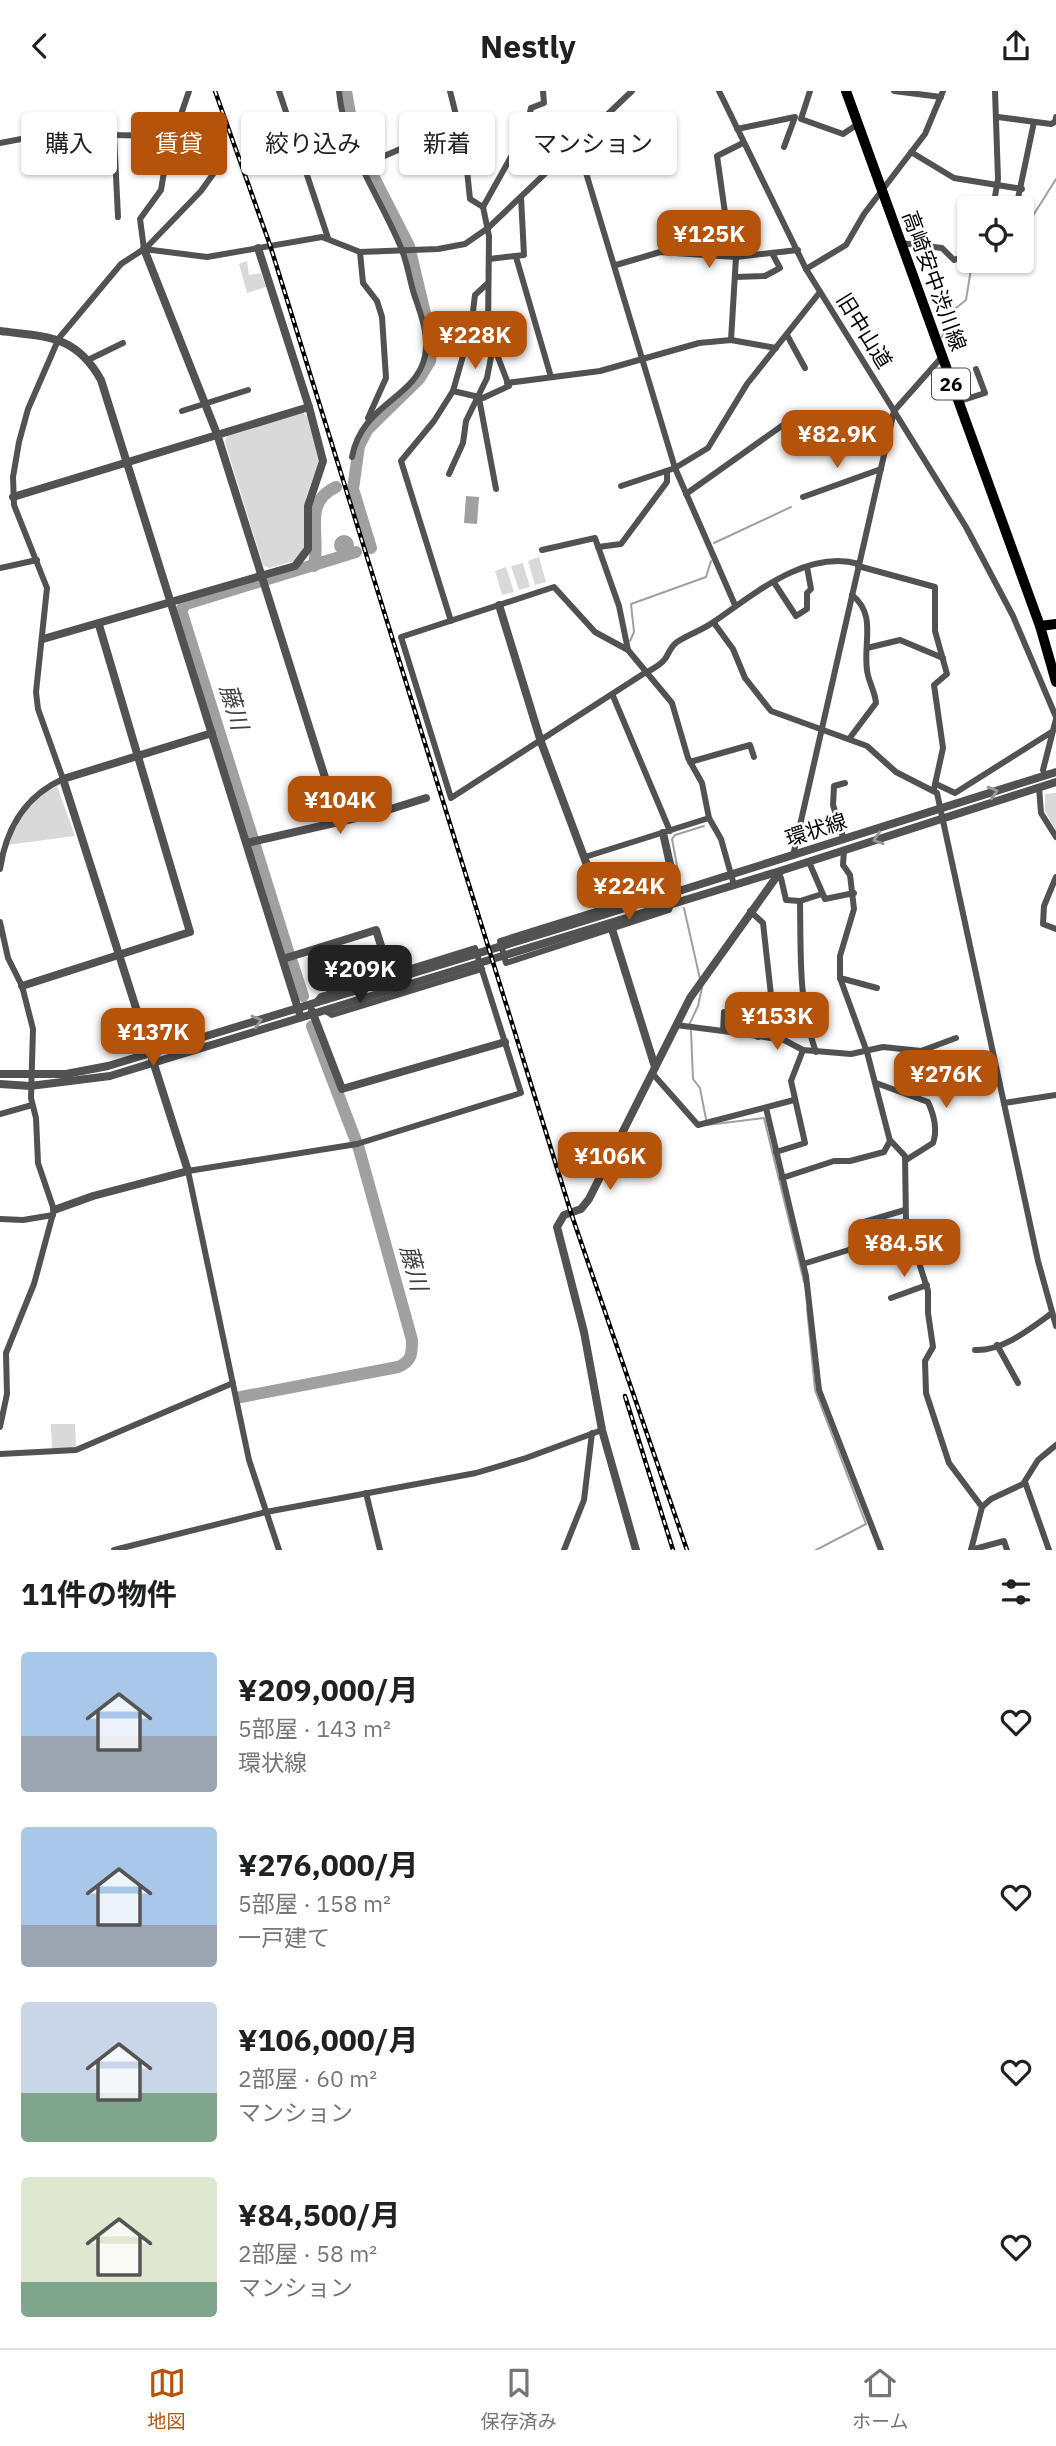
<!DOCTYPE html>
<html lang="ja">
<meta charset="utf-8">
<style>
body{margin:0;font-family:"IBM Plex Sans","Noto Sans JP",sans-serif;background:#f2f2f2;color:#202124;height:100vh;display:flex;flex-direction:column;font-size:26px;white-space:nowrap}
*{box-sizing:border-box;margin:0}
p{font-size:23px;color:#757577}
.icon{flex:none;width:38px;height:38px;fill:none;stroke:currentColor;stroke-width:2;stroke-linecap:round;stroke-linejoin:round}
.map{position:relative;height:1459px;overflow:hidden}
.sheet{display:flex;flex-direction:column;background:#fff;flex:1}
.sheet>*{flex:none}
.banner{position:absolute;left:21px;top:21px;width:700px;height:63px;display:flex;gap:14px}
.tools{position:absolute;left:957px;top:105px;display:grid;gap:14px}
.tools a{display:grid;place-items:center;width:77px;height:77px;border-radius:7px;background:#fff;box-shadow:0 2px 5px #0004;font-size:35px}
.price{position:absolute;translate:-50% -60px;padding:0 16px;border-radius:14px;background:#b45309;color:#fff;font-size:23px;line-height:46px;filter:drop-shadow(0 2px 4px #0008)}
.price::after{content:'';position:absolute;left:50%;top:42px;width:21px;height:16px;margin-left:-10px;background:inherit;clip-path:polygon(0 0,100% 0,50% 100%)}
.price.active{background:#222;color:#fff}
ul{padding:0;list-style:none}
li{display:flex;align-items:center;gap:21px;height:175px;padding:0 21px}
li span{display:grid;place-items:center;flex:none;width:196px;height:140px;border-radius:7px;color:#555}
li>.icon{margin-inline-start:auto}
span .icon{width:84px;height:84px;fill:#fffc;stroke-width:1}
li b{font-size:30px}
h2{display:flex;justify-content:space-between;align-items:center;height:84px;padding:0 21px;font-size:30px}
.chip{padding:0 24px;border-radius:7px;background:#fff;box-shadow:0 2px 5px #0004;font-size:24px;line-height:63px}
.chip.active{background:#b45309;color:#fff}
header{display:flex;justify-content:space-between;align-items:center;height:91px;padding:0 21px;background:#fff;font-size:32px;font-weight:700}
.menu{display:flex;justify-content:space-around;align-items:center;height:98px;border-top:2px solid #e0e0e0;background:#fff;font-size:19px;color:#757577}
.menu a{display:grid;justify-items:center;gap:4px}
.menu .active{color:#b45309}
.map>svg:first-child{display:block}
.green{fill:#d9d9d9}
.water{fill:#a0a0a0}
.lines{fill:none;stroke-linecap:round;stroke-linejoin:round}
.stream{stroke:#a0a0a0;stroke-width:2}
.river{stroke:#a0a0a0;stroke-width:12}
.minor{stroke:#525252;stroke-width:6}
.tertiary{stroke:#525252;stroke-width:8}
.primary{stroke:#000;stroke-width:10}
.rail-casing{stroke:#000;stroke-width:4.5}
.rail{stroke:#fff;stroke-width:2;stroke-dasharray:5;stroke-linecap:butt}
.oneway{stroke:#979797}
.labels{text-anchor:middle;stroke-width:5;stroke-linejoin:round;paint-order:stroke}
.shield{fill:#fff;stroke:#4c4c4c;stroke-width:2}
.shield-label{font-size:19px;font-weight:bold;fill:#000}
.street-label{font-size:21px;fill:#000;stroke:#fff}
.water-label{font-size:23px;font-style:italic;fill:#414141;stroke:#fff}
</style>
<header><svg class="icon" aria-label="back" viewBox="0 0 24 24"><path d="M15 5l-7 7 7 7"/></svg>Nestly<svg class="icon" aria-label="share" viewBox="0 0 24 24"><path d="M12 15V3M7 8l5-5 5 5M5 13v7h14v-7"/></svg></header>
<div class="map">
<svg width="1056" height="1459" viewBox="0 0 1056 1459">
<rect width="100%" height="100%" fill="#fff"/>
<!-- green -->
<g class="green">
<polygon points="247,170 249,184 261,182 266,196 247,202 239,173"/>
<polygon points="302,322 307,325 319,369 306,406 304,458 294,470 269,477 263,474 225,351 227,344"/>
<polygon points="539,466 546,491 535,494 528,470"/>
<polygon points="523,472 530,496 519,499 511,475"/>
<polygon points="506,476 514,501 502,504 495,480"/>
<path d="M57,695L75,745L7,754C13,732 35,701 57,695Z"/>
<polygon points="1056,702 1056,740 1045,720 1045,703"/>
<polygon points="51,1333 75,1333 76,1357 52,1359"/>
</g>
<!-- water -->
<g class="water">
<polygon points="466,405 479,406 477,433 464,432"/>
<circle cx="344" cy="454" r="10"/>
</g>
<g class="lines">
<!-- stream -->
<g class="stream">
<polyline points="1022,142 1056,88"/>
<polyline points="942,246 951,221 966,209 971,178 999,170"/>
<polyline points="714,452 791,416"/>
<polyline points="630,550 634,541 631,513 706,486 711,470"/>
<polyline points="680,791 672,748 675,744 704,735"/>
<polyline points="684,817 700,888"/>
<polyline points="689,934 698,915 702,897"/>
<polyline points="691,940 693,988 700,997 706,1028"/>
<polyline points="707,1034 764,1027 804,1191"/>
<polyline points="807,1217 815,1299 866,1433 816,1459"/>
</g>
<!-- river -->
<g class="river">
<polyline points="346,0 352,34 363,65 409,155 432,252 430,270 419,288 367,339 359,355 353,398 371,457"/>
<path d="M314,475C321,443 302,412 336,396"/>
<polyline points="288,860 181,519 186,513 356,461"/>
<polyline points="292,871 303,905"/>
<path d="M241,1306L398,1276C412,1270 412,1263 412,1249L359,1058L312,935"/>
</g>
<!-- minor -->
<g class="minor">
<polyline points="279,0 328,147"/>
<path d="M339,0C344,57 377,101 399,152C407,168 409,187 414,203C421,224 429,243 425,265C416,308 362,312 352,366"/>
<polyline points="450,0 465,60 470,108 483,116 489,145 488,240 509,295 483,307 453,300"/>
<polyline points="719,0 806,178 966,436 1013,525 1056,626"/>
<polyline points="810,0 801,28 843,43 858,33"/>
<polyline points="894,0 941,6"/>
<polyline points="998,26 1051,33 1055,31 1056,26"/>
<polyline points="737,38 795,26 784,56"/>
<polyline points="114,44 118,126"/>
<polyline points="0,52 47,43 170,45"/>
<polyline points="577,52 675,377 735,514"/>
<polyline points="911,61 954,87 1022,98"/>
<polyline points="373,70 459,32"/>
<polyline points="483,116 526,39 531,17 544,12 543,0"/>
<polyline points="993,117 998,88 995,0"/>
<polyline points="1016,117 1034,31"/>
<polyline points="900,152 942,157 954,169 970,163"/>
<polyline points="146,157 201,100 221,72"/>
<polyline points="144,158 140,128 161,99 170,45 175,41 189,0"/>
<polyline points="360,161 363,192 377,210 382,226 386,287 368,327"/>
<polyline points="516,166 551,286"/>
<polyline points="489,168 524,164 521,106"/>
<polyline points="616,174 660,161 736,166 798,159"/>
<polyline points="806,178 846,154 864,123 925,43 943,0"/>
<polyline points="735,186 765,185 780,177 772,162"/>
<polyline points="787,244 805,277"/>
<polyline points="731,249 736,166 728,143 717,65 743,52"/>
<polyline points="88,269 123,252"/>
<polyline points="507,292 600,280 699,252 731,249 776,257"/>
<polyline points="479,307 496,398"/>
<polyline points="957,311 985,302 976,278"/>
<polyline points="182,320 248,299"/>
<polyline points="449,383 463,352 466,330 487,287 492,261"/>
<polyline points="621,395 675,377 708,357 747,293 820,201"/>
<polyline points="686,403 783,334 798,358 810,360"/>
<polyline points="803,406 881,378"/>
<polyline points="598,456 621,453 667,391 667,380"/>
<polyline points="542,459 595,447 619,515 628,559"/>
<polyline points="858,475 935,496 935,540 947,583 934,594 943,657 934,698"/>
<polyline points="0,477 37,469"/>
<polyline points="775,493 796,525 807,518 807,502 811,498 807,476"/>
<polyline points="451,530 401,370 434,330 453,300 471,237 475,204 487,193"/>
<polyline points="714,532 733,558 745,587 771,620 867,655 896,681 937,702 1038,1170 1056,1235"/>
<polyline points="867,557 900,549 943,567"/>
<polyline points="613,605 670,740"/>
<path d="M849,648L876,612C875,600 868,590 867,579C863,551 877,524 852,504"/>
<polyline points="690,671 750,654 754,666"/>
<polyline points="1045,684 1043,679 1056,628"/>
<polyline points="936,693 955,702 1050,642"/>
<polyline points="1039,696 1041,722 1056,746"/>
<polyline points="844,749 833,714 834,695 845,692"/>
<polyline points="793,765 894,320 941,267"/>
<polyline points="585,766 709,727"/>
<polyline points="809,771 825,808 854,802"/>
<path d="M0,778C6,738 25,705 63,688L38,618L36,601L47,497L14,414L13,386L19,351L28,318L59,247L121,173L144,158L207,166L322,146L360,161L438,158L465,153L488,137L632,0"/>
<polyline points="1056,786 1044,815 1043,833 1056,838"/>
<polyline points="775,787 781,787 786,809 800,810 822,803"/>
<path d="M734,794L721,748L709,727L702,692L688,667L672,612L628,559L595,541L554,496L401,546L451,707L643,583C651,579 660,575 665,568C669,562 671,555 677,551C689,543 703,539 715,530C755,502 808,458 859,473"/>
<polyline points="666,804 663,799 500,850 506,872 669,819 671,813"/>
<path d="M800,810C801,862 798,912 816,961"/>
<polyline points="750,820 763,832 772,913 757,914 758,946"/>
<polyline points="0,831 8,867 22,895 33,938 31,1007 36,1027 38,1072 54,1119 34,1193 6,1262 7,1303 0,1336"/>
<polyline points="840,887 877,897"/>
<polyline points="324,919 332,924 482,878"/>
<polyline points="724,921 723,940 784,949 803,959 851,963 883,956 921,960 956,947"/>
<polyline points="676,934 723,940"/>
<polyline points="652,982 698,1034 794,1009"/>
<path d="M876,992L928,1011C934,1024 938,1038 933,1052L906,1069"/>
<polyline points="1004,1012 1056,1004"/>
<polyline points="766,1017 806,1185 819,1299 881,1459"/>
<polyline points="0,1023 32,1014"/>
<polyline points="890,1049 905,1065 906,1131 928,1200 928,1222 933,1256 925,1270 926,1302 949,1372 982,1416"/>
<polyline points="776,1061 805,1052 791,990 803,959"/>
<polyline points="782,1087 834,1070 850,1070 884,1061 890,1050 867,961 840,887 840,865 854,818 850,784 843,774 844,759"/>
<polyline points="0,1128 23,1129 53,1124"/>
<polyline points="803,1173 868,1153 864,1131 905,1119"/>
<polyline points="891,1207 927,1194"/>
<polyline points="997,1254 1018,1292"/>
<path d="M975,1259C1003,1260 1030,1238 1052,1222"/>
<polyline points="0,1363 76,1359 233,1292"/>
<polyline points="1025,1391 1049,1459"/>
<polyline points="366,1402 380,1459"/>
<polyline points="114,1459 266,1421 476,1382 526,1367 602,1339"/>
<polyline points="279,1459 249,1369 188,1080 357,1053 521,1002 475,857 321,905 316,911"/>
<polyline points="564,1459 584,1409 592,1342"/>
<polyline points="971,1459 982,1416 991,1408 1023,1393 1038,1369 1056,1354"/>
<polyline points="971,1459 1004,1450 1007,1459"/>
</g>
<!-- tertiary -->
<g class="tertiary">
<polyline points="144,158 217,343 339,731"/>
<path d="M0,240C46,246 75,243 101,289L299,921"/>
<polyline points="13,406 309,316"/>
<polyline points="499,514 541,651 603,817"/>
<polyline points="43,548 295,475 308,458 308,415 323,370 309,316 258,157"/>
<polyline points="663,742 677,804"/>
<polyline points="247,752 378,722 426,707"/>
<polyline points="612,838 655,976"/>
<polyline points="283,868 376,839 390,883"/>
<polyline points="22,895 190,841 99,534"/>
<polyline points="312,920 342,998 505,951"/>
<polyline points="0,983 66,983 108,975 587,829 1056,681"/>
<polyline points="0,993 30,995 110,985 780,780 1056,691"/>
<polyline points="54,1119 93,1105 188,1080 63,688 212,642"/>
<polyline points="636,1459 602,1339 584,1241 557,1136 564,1124 581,1118 589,1108 690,907 780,781"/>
</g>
<!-- primary -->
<g class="primary">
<polyline points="846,0 1040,535 1056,591"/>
<polyline points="1040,535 1056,533"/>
</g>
<defs>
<g id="rail">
<polyline points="215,0 270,154 571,1122 687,1459"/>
<polyline points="625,1305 673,1459"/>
</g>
</defs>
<!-- rail casing -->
<use href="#rail" class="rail-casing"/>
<!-- rail -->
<use href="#rail" class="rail"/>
</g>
<!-- one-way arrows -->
<defs><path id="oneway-chevron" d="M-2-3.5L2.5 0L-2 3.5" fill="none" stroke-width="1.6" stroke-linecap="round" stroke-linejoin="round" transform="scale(1.75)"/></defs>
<g class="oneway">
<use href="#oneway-chevron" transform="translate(993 701) rotate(-17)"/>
<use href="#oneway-chevron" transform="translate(878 748) rotate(162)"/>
<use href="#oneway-chevron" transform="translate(257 930) rotate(-17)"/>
</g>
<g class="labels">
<!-- shield labels -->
<rect class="shield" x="932" y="277.5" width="38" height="31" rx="5"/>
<g class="shield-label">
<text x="951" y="300">26</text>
</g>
<!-- street labels -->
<g class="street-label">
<text transform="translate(934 190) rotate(70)" y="7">高崎安中渋川線</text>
<text transform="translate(864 240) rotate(58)" y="7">旧中山道</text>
<text transform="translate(816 739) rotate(-18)" y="7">環状線</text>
</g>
<!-- water labels -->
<g class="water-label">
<text transform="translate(234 616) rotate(73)" y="8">藤川</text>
<text transform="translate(414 1177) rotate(75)" y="8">藤川</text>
</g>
</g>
</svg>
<div class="tools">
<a><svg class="icon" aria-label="locate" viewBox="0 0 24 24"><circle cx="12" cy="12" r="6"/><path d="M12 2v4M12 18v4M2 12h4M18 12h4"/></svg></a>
</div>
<b class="price" style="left:709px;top:179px">¥125K</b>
<b class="price" style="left:475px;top:280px">¥228K</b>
<b class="price" style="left:837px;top:379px">¥82.9K</b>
<b class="price" style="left:340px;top:745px">¥104K</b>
<b class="price" style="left:629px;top:831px">¥224K</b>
<b class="price active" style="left:360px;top:914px">¥209K</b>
<b class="price" style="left:777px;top:961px">¥153K</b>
<b class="price" style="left:153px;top:977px">¥137K</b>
<b class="price" style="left:946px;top:1019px">¥276K</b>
<b class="price" style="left:610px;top:1101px">¥106K</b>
<b class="price" style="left:904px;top:1188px">¥84.5K</b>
<div class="banner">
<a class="chip">購入</a>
<a class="chip active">賃貸</a>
<a class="chip">絞り込み</a>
<a class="chip">新着</a>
<a class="chip">マンション</a>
</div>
</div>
<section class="sheet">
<h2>11件の物件<svg class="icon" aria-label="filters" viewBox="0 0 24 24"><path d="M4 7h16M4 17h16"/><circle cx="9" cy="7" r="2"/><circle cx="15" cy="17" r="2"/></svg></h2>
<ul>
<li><span style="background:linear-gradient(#a9c7e8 60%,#9aa5b1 0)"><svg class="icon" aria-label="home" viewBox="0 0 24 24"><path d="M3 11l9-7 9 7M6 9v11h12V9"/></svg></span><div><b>¥209,000/月</b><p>5部屋 · 143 m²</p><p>環状線</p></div><svg class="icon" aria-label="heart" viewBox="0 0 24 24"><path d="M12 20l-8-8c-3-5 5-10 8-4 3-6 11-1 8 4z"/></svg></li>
<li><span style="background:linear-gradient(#a9c7e8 70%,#9aa5b1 0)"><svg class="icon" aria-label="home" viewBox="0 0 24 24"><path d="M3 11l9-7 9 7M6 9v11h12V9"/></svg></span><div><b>¥276,000/月</b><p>5部屋 · 158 m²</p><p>一戸建て</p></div><svg class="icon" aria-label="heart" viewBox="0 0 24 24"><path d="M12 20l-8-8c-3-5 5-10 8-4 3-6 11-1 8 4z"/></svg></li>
<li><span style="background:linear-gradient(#c9d6e8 65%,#7fa58c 0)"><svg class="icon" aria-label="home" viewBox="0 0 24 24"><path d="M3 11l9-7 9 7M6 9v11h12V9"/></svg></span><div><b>¥106,000/月</b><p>2部屋 · 60 m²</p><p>マンション</p></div><svg class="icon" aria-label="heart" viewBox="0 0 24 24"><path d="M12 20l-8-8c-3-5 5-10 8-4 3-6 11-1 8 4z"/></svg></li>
<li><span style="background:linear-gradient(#dfe7d0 75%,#7fa58c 0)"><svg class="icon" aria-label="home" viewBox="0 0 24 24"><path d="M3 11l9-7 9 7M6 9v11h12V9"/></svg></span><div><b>¥84,500/月</b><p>2部屋 · 58 m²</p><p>マンション</p></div><svg class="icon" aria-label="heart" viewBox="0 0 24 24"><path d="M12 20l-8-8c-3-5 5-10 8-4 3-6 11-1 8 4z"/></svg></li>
</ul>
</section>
<nav class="menu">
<a class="active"><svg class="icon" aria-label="map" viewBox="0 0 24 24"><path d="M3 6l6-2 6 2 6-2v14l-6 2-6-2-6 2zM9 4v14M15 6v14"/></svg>地図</a>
<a><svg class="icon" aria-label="saved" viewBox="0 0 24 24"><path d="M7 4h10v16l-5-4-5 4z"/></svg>保存済み</a>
<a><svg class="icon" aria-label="home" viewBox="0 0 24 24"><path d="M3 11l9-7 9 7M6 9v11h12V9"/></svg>ホーム</a>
</nav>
